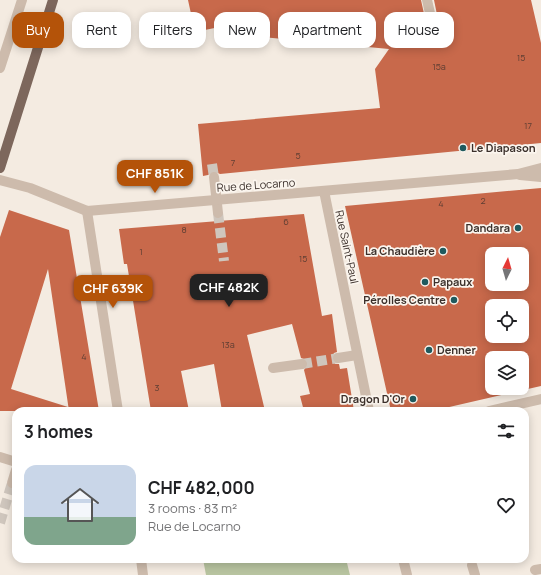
<!DOCTYPE html>
<meta charset="utf-8">
<style>
body{margin:0;font-family:Manrope,sans-serif;background:#f2f2f2;color:#202124;height:100vh;display:flex;flex-direction:column;font-size:15px;white-space:nowrap}
*{box-sizing:border-box;margin:0}
p{font-size:13px;color:#757577}
.icon{flex:none;width:22px;height:22px;fill:none;stroke:currentColor;stroke-width:2;stroke-linecap:round;stroke-linejoin:round}
.map{position:relative;flex:1;overflow:hidden}
.details{position:absolute;left:12px;top:407px;width:517px;height:156px;display:flex;flex-direction:column;background:#fff;border-radius:12px;box-shadow:0 2px 10px #0003}
.details>*{flex:none}
.hud{position:absolute;left:12px;top:12px;width:517px;height:36px;display:flex;gap:8px}
.needle{width:26px;rotate:5deg}
.controls{position:absolute;left:485px;top:247px;display:grid;gap:8px}
.controls a{display:grid;place-items:center;width:44px;height:44px;border-radius:8px;background:#fff;box-shadow:0 2px 10px #0003;font-size:20px}
.price{position:absolute;translate:-50% -34px;padding:0 9px;border-radius:8px;background:#b45309;color:#fff;font-size:13px;line-height:26px;filter:drop-shadow(0 1px 2px #0008)}
.price::after{content:'';position:absolute;left:50%;top:24px;width:12px;height:9px;margin-left:-6px;background:inherit;clip-path:polygon(0 0,100% 0,50% 100%)}
.price.on{background:#222;color:#fff}
ul{padding:0;list-style:none}
li{display:flex;align-items:center;gap:12px;height:100px;padding:0 12px}
li+li{border-top:1px solid #e0e0e0}
li span{display:grid;place-items:center;flex:none;width:112px;height:80px;border-radius:12px;color:#555}
li>.icon{margin-inline-start:auto}
span .icon{width:48px;height:48px;fill:#fffc;stroke-width:1}
li b{font-size:17px}
h2{display:flex;justify-content:space-between;align-items:center;height:48px;padding:0 12px;font-size:17px}
.chip{padding:0 14px;border-radius:12px;background:#fff;box-shadow:0 2px 10px #0003;font-size:14px;line-height:36px}
.chip.on{background:#b45309;color:#fff}
.map>svg:first-child{display:block}
.green{fill:#b8c4a0}
.building{fill:#c8694b;fill-rule:evenodd}
.lines{fill:none;stroke-linecap:round;stroke-linejoin:round}
.minor-tunnel{stroke:#cfc6bd;stroke-width:10;stroke-dasharray:10 5;stroke-linecap:butt}
.minor{stroke:#cdbbac;stroke-width:10}
.major{stroke:#7d675c;stroke-width:10}
.poi-dot{fill:#1f5a5e;stroke:#fbf5ee;stroke-width:1.5}
.labels{text-anchor:middle;stroke-width:3.5;stroke-linejoin:round;paint-order:stroke}
.number-label{font-size:9px;fill:#5e3e33}
.poi-label{font-size:11px;font-weight:bold;fill:#3b302b;stroke:#fbf5ee;text-anchor:end}
.street-label{font-size:11px;fill:#3b302b;stroke:#fbf5ee}
</style>
<div class="map">
<svg width="541" height="575" viewBox="0 0 541 575">
<rect width="100%" height="100%" fill="#f4ebe1"/>
<!-- green -->
<polygon class="green" points="203,559 346,559 350,575 206,575"/>
<!-- building -->
<g class="building">
<polygon points="188,0 421,0 430,41 432,45 437,46 441,44 442,39 434,0 531,0 541,43 541,143 220,174 214,171 208,175 203,176 198,124 380,108 375,69 389,49 262,37 258,19 195,32"/>
<path d="M541,188V386L432,411H391L345,206ZM492,254H522V284H492ZM492,306H522V336H492ZM492,358H522V388H492Z"/>
<polygon points="9,210 69,230 99,411 69,411 48,269 11,389 68,407 67,411 0,411 0,237"/>
<polygon points="304,214 322,316 332,314 337,352 334,353 332,359 335,364 339,364 340,369 347,368 354,411 304,411 300,396 310,394 304,370 308,364 307,360 301,358 292,324 247,335 265,411 222,411 214,364 181,371 189,411 151,411 127,264 124,264 119,229"/>
</g>
<g class="lines">
<!-- minor-tunnel -->
<g class="minor-tunnel">
<polyline points="212,164 214,177"/>
<polyline points="218,213 224,261"/>
<polyline points="302,364 338,358"/>
<polyline points="0,523 12,483"/>
</g>
<!-- minor -->
<g class="minor">
<polyline points="427,0 436,40"/>
<polyline points="0,68 22,0"/>
<polyline points="520,175 541,177"/>
<polyline points="214,177 218,213"/>
<polyline points="0,180 30,188 87,211 518,174 541,168"/>
<polyline points="324,191 369,411"/>
<polyline points="87,211 118,411"/>
<polyline points="338,358 357,355"/>
<polyline points="273,368 302,364"/>
<polyline points="489,411 541,399"/>
<polyline points="0,457 16,462"/>
<polyline points="12,483 16,470"/>
<polyline points="141,559 143,575"/>
<polyline points="403,559 407,575"/>
<polyline points="472,565 475,575"/>
<polyline points="535,570 541,569"/>
</g>
<!-- major -->
<polyline class="major" points="0,168 53,0"/>
</g>
<!-- markers -->
<g class="poi-dot">
<circle cx="463" cy="148" r="4"/>
<circle cx="518" cy="228" r="4"/>
<circle cx="443" cy="251" r="4"/>
<circle cx="425" cy="282" r="4"/>
<circle cx="454" cy="300" r="4"/>
<circle cx="429" cy="350" r="4"/>
<circle cx="413" cy="399" r="4"/>
</g>
<g class="labels">
<!-- number labels -->
<g class="number-label">
<text x="521" y="61">15</text>
<text x="439" y="70">15a</text>
<text x="528" y="129">17</text>
<text x="298" y="159">5</text>
<text x="233" y="166">7</text>
<text x="483" y="204">2</text>
<text x="441" y="207">4</text>
<text x="286" y="225">6</text>
<text x="184" y="233">8</text>
<text x="141" y="255">1</text>
<text x="303" y="262">15</text>
<text x="228" y="348">13a</text>
<text x="84" y="360">4</text>
<text x="157" y="391">3</text>
</g>
<!-- poi labels -->
<g class="poi-label">
<text x="471" y="152" text-anchor="start">Le Diapason</text>
<text x="510" y="232">Dandara</text>
<text x="435" y="255">La Chaudière</text>
<text x="433" y="286" text-anchor="start">Papaux</text>
<text x="446" y="304">Pérolles Centre</text>
<text x="437" y="354" text-anchor="start">Denner</text>
<text x="405" y="403">Dragon D'Or</text>
</g>
<!-- street labels -->
<g class="street-label">
<text transform="translate(256 185) rotate(-4)" y="4">Rue de Locarno</text>
<text transform="translate(347 247) rotate(78)" y="4">Rue Saint-Paul</text>
</g>
</g>
</svg>
<div class="controls">
<a><svg class="needle" viewBox="-14 -14 28 28"><path d="M0-13l5 13h-10z" fill="#e53935"/><path d="M0 13l5-13h-10z" fill="#757577"/></svg></a>
<a><svg class="icon" aria-label="locate" viewBox="0 0 24 24"><circle cx="12" cy="12" r="6"/><path d="M12 2v4M12 18v4M2 12h4M18 12h4"/></svg></a>
<a><svg class="icon" aria-label="layers" viewBox="0 0 24 24"><path d="M12 4l9 5-9 5-9-5zM3 14l9 5 9-5"/></svg></a>
</div>
<b class="price" style="left:155px;top:194px">CHF 851K</b>
<b class="price on" style="left:229px;top:308px">CHF 482K</b>
<b class="price" style="left:113px;top:309px">CHF 639K</b>
<div class="hud">
<a class="chip on">Buy</a>
<a class="chip">Rent</a>
<a class="chip">Filters</a>
<a class="chip">New</a>
<a class="chip">Apartment</a>
<a class="chip">House</a>
</div>
<section class="details">
<h2>3 homes<svg class="icon" aria-label="filters" viewBox="0 0 24 24"><path d="M4 7h16M4 17h16"/><circle cx="9" cy="7" r="2"/><circle cx="15" cy="17" r="2"/></svg></h2>
<ul>
<li><span style="background:linear-gradient(#c9d6e8 65%,#7fa58c 0)"><svg class="icon" aria-label="home" viewBox="0 0 24 24"><path d="M3 11l9-7 9 7M6 9v11h12V9"/></svg></span><div><b>CHF 482,000</b><p>3 rooms · 83 m²</p><p>Rue de Locarno</p></div><svg class="icon" aria-label="heart" viewBox="0 0 24 24"><path d="M12 20l-8-8c-3-5 5-10 8-4 3-6 11-1 8 4z"/></svg></li>
</ul>
</section>
</div>
